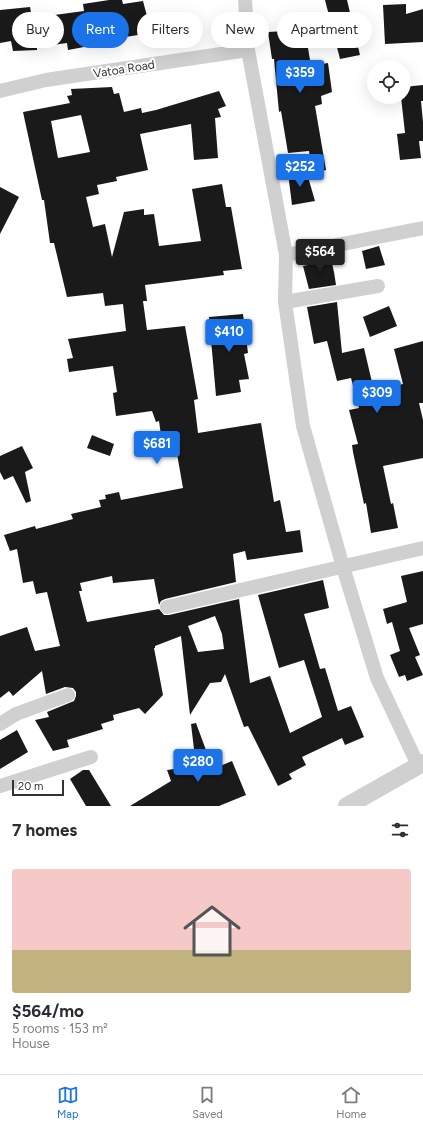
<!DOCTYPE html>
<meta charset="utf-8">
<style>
body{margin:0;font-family:Figtree,sans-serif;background:#f7f7f7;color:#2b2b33;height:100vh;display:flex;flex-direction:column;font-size:15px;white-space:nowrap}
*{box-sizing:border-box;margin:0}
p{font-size:13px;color:#7c7c81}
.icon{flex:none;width:22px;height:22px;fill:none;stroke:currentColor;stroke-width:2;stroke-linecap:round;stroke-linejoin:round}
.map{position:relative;height:806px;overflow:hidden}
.side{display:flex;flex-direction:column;background:#fff;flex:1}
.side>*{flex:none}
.hud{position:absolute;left:12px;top:12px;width:399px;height:36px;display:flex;gap:8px}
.fabs{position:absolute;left:367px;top:60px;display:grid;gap:8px}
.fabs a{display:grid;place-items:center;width:44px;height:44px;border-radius:50%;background:#fff;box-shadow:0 4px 16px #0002;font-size:20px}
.scale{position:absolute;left:12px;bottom:10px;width:52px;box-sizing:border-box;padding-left:4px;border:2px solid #333;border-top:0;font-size:11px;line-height:14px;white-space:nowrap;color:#333;-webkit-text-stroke:3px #fff;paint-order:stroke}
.price{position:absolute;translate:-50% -34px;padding:0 9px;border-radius:4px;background:#1a73e8;color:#fff;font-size:13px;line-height:26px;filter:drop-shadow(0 1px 2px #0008)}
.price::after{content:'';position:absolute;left:50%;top:24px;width:12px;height:9px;margin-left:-6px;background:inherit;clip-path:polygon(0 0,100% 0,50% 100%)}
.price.selected{background:#222;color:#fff}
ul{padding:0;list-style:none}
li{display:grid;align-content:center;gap:8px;height:212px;padding:0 12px}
li span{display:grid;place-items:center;height:124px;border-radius:4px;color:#555}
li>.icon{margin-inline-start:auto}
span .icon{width:72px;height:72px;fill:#fffc;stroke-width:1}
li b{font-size:17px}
h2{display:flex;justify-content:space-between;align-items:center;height:48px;padding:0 12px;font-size:17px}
.chip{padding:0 14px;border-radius:18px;background:#fff;box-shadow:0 4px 16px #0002;font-size:14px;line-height:36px}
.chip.selected{background:#1a73e8;color:#fff}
.menu{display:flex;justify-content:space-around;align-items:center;height:56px;border-top:1px solid #e1e1e2;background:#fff;font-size:11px;color:#7c7c81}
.menu a{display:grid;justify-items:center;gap:2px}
.menu .selected{color:#1a73e8}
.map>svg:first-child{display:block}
.building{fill:#1a1a1a;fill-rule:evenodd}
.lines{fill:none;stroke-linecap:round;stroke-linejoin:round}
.minor{stroke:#d0d0d0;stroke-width:14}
.tertiary{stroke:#d0d0d0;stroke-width:18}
.labels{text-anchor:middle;stroke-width:4;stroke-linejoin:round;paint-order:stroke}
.street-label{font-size:12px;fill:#333;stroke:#fff}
</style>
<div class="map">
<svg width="423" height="806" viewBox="0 0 423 806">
<rect width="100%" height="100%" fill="#fff"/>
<!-- building -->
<g class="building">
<polygon points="109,0 122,0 123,4 143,1 147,16 152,14 157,32 100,41 100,44 68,50 67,43 37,47 37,50 13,51 11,41 0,43 0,10 30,7 32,18 84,11 83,4"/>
<polygon points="325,0 347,0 360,55 340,59"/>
<polygon points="406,4 406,14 423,9 423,42 385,44 383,5"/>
<polygon points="305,30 311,66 328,63 332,92 321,96 322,104 315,106 326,170 312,174 309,151 288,153 281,111 279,112 274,59 272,59 268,32"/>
<polygon points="423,85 423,101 421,101 423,122 423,141 419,141 421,158 400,160 397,134 405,133 401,97 404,97 404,87"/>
<path d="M112,87L114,94L119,93L124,112L141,108L142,113L156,110L219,91L226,106L218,109L221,117L215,118L218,158L194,160L191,124L140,134L148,170L116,177L117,181L97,185L99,194L86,197L93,227L105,224L112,257L124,212L144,209V215L154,214L159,246L201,241L192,189L222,184L226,207H231L242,269L223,271L224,275L145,285L147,301H143L147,330L185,326L198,399L194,400L198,433L261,423L274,502L280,500L286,532L300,530L303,552L247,560L245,551L233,554L236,582L165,599L161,601L159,605L154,579L113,583L112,576L80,583L82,591H79L87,622L159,609L164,615H169L239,599L250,683L270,676L290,733L322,717L304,660L279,668L258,595L323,580L329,608L304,614L320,669L325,668L338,711L351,706L364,737L345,745L342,738L302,757L306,765L289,774L292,779L278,786L248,726L244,727L225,674L221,682L210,683L190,715L181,636L155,646V648H154L163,695L145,714L139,708L113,715L114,720L101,724L103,729L67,740L69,747L53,751L35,720L49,717L47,712L74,701L76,696V692L73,688L65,687L46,694L42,671L13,696L9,691L0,698V636L27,627L35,651L60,646L47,592L36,594L33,581L23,583L17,549L10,551L4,535L35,526L36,529L73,519L71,514L101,507L99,500L106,499L105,495L119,492L121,500L183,488L177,454L164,456L159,421L156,422L152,411L116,416L113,393L117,392L113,366L69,372L67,359L73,358L68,339L126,331L123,304L105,306L103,293L67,297L54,243H50L44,200H42L23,112L70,103L67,96L72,95L71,89ZM81,115L90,152L58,158L51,121ZM215,616L222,634L224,649L198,652L188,626Z"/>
<polygon points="306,170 315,201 292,205 288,173"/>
<polygon points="0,187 19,197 0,234"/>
<polygon points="379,246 385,265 366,269 362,251"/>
<polygon points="330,255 334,272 336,285 309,289 303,266 308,265 306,260"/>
<polygon points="337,302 342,353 364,348 374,391 403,384 394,349 423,341 423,403 419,403 423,420 423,458 383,466 391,504 393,503 398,528 371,533 366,503 364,504 353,452 352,445 358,444 349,410 359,408 351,378 337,381 327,341 314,344 307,307"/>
<polygon points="389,306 397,326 370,337 363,317"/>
<polygon points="243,314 248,353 244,354 249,379 239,380 241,392 216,396 209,317"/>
<polygon points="92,435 114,444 110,456 87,448"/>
<polygon points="22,446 33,468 25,472 31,501 26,503 13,476 4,480 0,472 0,456"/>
<polygon points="423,571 423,624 409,628 420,655 415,657 423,675 407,681 405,675 399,677 390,655 400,651 392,622 387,624 383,609 407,602 401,576"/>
<polygon points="196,723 213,769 232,761 246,795 219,806 130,806 171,781 167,770 196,766 191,724"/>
<polygon points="17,730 28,752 0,769 0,740"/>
<polygon points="83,770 89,770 111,806 86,806 70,779"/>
</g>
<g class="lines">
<!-- minor -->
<g class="minor">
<polyline points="245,0 248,50 286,255 285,302 303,426 343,567 377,678 418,765"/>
<polyline points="0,91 46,80 248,50"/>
<polyline points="286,255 423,228"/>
<polyline points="285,302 378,286"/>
<polyline points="167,607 423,548"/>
<polyline points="0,724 16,714 68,695"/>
<polyline points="0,786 91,757"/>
</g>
<!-- tertiary -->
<polyline class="tertiary" points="347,806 423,763"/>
</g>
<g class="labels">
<!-- street labels -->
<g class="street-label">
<text transform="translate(124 69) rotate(-9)" y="4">Vatoa Road</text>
</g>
</g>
</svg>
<div class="fabs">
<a><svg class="icon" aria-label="locate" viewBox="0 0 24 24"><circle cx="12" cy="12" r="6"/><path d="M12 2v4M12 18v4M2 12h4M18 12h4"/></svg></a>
</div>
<div class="scale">20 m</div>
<b class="price" style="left:300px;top:94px">$359</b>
<b class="price" style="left:300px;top:188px">$252</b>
<b class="price selected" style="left:320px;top:273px">$564</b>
<b class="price" style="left:229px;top:353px">$410</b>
<b class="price" style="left:377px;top:414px">$309</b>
<b class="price" style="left:157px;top:465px">$681</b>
<b class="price" style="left:198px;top:783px">$280</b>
<div class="hud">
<a class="chip">Buy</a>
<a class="chip selected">Rent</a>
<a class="chip">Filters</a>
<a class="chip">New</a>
<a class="chip">Apartment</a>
</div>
</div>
<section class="side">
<h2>7 homes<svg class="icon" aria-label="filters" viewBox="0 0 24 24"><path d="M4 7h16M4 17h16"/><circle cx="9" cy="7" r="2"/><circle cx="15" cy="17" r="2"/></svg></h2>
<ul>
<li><span style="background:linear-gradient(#f6c9c9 65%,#c2b280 0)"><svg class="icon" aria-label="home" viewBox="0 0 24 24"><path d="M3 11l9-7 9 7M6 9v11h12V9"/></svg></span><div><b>$564/mo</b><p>5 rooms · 153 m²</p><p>House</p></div></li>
</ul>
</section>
<nav class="menu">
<a class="selected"><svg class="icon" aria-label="map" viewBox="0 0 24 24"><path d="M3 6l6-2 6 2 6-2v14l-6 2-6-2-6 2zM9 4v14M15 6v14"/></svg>Map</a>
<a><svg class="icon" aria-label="saved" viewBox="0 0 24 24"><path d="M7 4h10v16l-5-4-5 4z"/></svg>Saved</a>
<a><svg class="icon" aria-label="home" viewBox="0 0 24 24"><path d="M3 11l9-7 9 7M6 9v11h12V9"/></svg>Home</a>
</nav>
